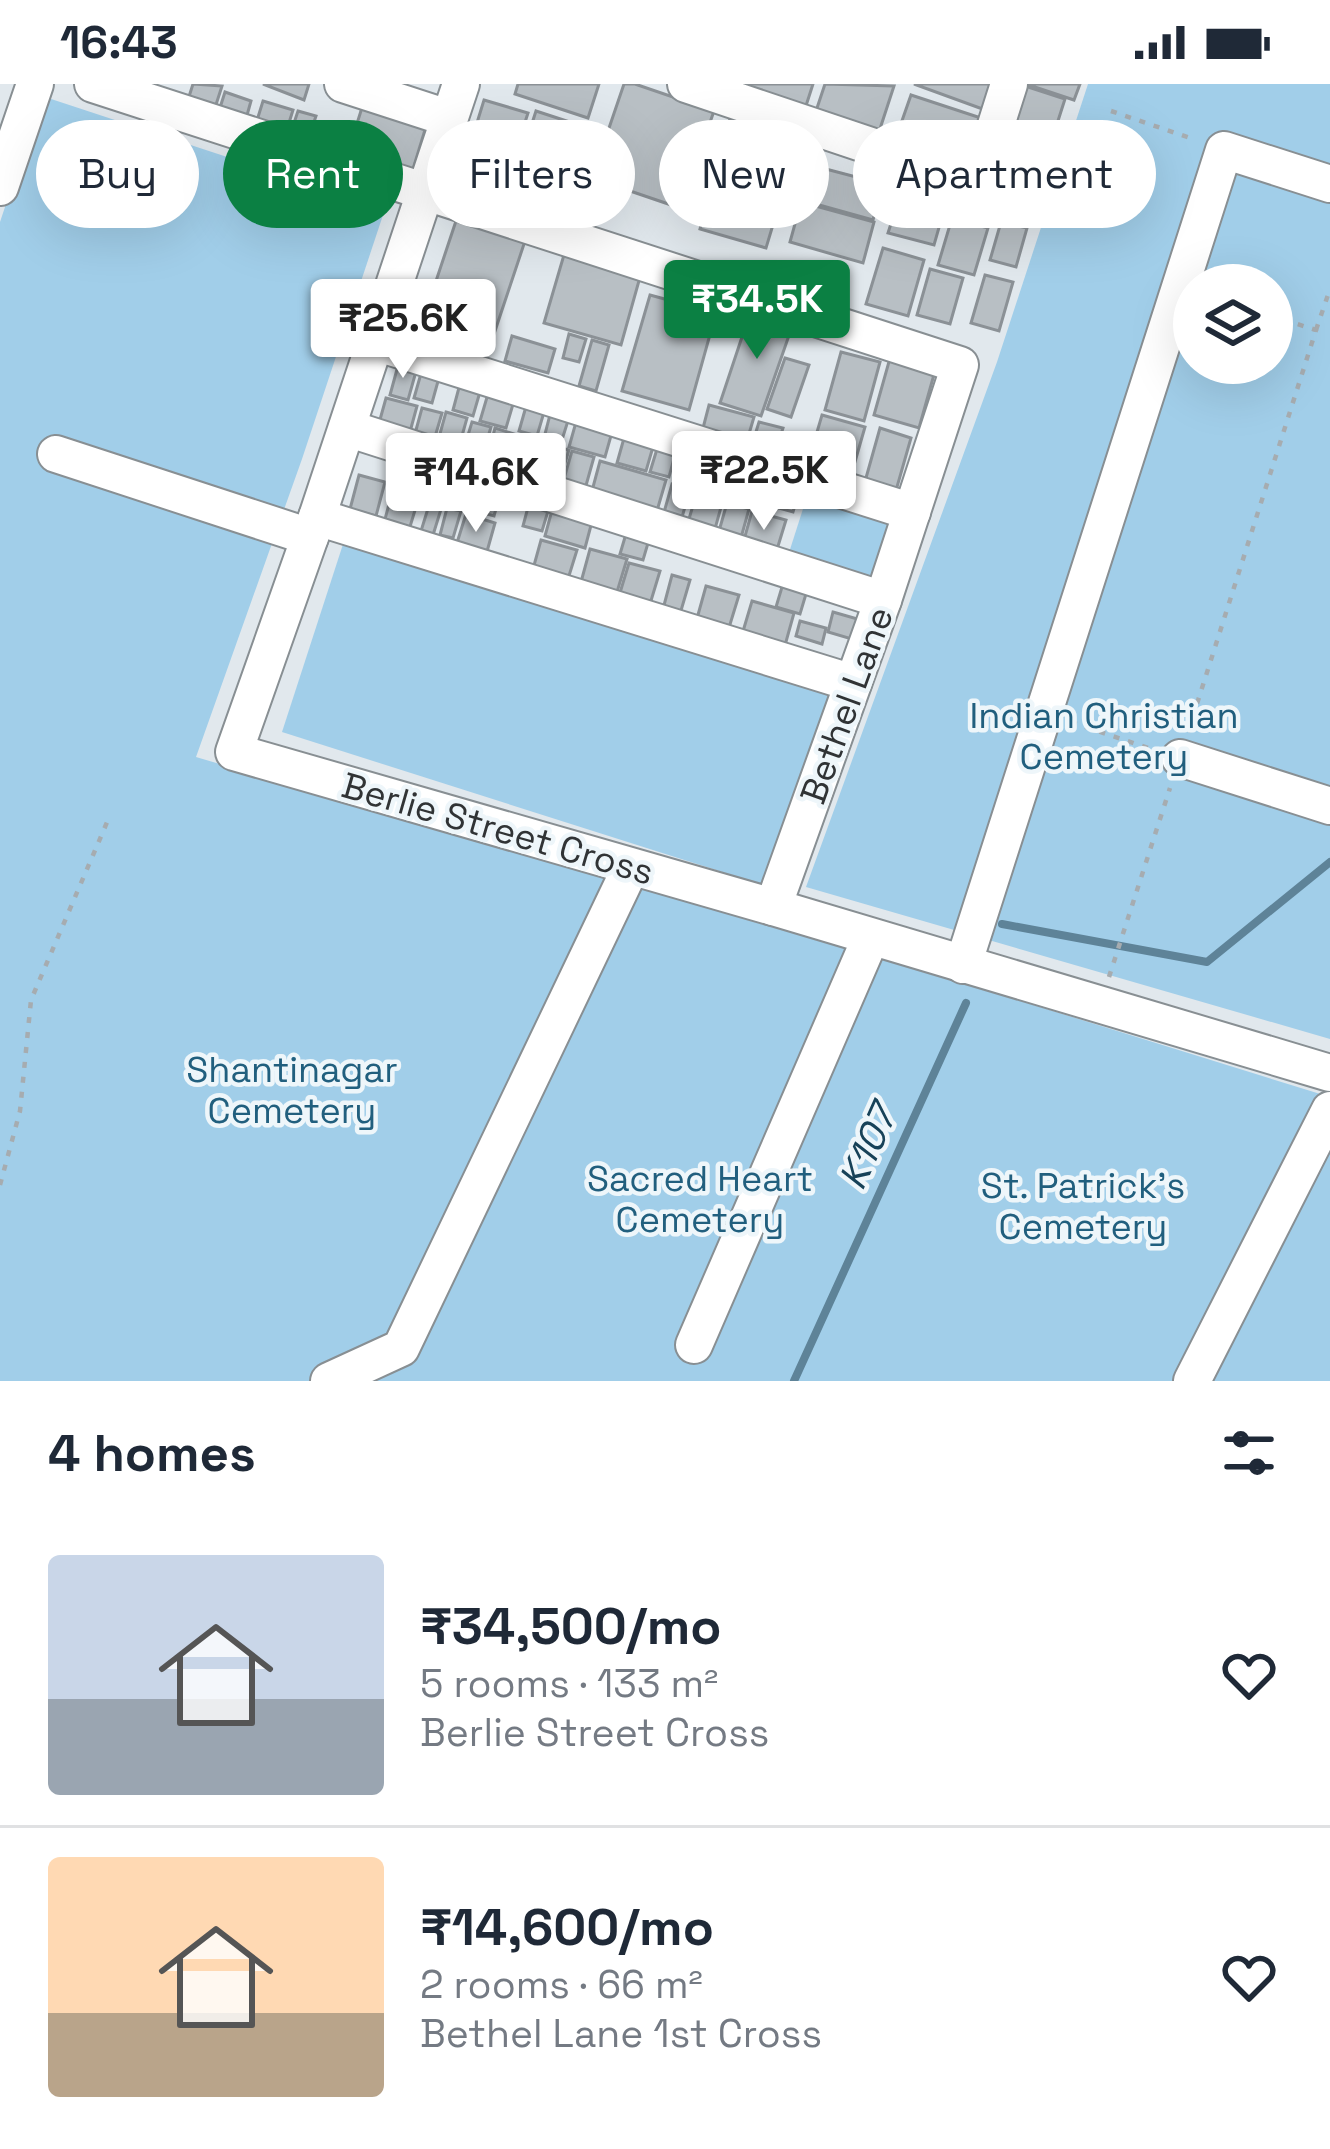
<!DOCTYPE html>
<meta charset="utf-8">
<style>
body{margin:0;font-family:"Space Grotesk",sans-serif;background:#f6f6f7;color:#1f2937;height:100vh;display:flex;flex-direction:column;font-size:45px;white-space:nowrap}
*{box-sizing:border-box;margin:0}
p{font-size:39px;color:#747a83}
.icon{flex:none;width:66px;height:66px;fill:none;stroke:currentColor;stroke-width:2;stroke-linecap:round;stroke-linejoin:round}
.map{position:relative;height:1297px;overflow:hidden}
.panel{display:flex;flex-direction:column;background:#fff;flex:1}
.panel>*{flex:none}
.hud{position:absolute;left:36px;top:36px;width:1260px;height:108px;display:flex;gap:24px}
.fabs{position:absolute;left:1173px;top:180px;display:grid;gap:24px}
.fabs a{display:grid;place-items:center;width:120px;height:120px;border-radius:50%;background:#fff;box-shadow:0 12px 48px #0002;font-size:60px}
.price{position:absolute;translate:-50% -102px;padding:0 27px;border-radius:12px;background:#fff;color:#222;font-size:39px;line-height:78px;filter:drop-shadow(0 3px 6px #0008)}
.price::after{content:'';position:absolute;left:50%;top:72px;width:36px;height:27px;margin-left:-18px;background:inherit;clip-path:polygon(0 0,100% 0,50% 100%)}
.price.selected{background:#0b8043;color:#fff}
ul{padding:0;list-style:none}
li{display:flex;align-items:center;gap:36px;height:300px;padding:0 48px}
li+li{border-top:3px solid #e0e1e3}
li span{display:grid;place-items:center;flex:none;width:336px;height:240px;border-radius:12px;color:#555}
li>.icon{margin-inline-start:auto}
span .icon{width:144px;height:144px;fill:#fffc;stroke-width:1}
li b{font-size:51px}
h2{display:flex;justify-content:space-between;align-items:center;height:144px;padding:0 48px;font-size:51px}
.chip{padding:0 42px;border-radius:54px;background:#fff;box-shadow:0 12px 48px #0002;font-size:42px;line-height:108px}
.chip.selected{background:#0b8043;color:#fff}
.status{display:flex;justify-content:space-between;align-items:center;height:84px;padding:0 60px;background:#fff;direction:ltr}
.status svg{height:33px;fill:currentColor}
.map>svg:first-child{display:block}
.green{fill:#a1cee9;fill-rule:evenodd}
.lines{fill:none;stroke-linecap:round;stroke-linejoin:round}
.stream{stroke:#5e8398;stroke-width:8}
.building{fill:#b8bfc4;stroke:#8b9196;stroke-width:3}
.minor-casing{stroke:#888f93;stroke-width:40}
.path{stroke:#a6acb0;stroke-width:4.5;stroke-dasharray:6 9;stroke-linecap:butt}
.minor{stroke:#fff;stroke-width:36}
.labels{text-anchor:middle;stroke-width:9;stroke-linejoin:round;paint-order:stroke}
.street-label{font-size:36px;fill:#303335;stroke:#eef6fa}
.park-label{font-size:36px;fill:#215f7e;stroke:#eef6fa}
.water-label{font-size:39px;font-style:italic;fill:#174258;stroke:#eef6fa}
</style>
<div class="status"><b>16:43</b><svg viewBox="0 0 49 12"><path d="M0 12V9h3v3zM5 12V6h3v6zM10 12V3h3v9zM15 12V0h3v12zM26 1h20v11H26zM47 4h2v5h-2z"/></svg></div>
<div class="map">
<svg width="1330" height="1297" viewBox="0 0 1330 1297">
<rect width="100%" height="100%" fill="#e1e8ed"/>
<!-- green -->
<g class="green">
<path d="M1088,0H1330V955L806,803L997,278ZM1194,201H1272V279H1194Z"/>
<polygon points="42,12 385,125 302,375 196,673 982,905 1330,1013 1330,1297 0,1297 0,138"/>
<polygon points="810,403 902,433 878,507 786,478"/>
<polygon points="346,451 830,606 766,802 282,648"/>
</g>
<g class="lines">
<!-- stream -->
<g class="stream">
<polyline points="1002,840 1207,878 1330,778"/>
<polyline points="794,1297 966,919"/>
</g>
</g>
<!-- building -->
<g class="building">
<polygon points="193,0 222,2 213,30 186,22"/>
<polygon points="263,0 309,0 304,16"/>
<polygon points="518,0 599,0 588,34 515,10"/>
<polygon points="624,0 635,0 714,27 680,124 592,94"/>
<polygon points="746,0 813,0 803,31 742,11"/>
<polygon points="825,0 894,2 876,57 813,36"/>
<polygon points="914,0 997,0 988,27"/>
<polygon points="1019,0 1065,15 1048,68 1002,53"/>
<polygon points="1026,0 1080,0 1074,16"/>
<polygon points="225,8 251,17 244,42 217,33"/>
<polygon points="911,11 984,35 971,76 897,51"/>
<polygon points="484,16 528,29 506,97 463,84"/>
<polygon points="263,17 293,26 284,55 254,46"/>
<polygon points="364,17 428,36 410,95 346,75"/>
<polygon points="298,27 316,32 307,59 289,54"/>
<polygon points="536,27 582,42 563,101 517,86"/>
<polygon points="732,29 819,57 801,111 714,83"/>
<polygon points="1002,58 1040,69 1026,119 987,109"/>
<polygon points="822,84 883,100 873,136 812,119"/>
<polygon points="715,92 782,111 766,164 700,145"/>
<polygon points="906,92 949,104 940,137 897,125"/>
<polygon points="960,106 1004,118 997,141 953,128"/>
<polygon points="801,118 874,138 863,179 790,158"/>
<polygon points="895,127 940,140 934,161 888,149"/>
<polygon points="457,134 525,157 490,262 422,239"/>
<polygon points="952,134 988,144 974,191 938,181"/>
<polygon points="1001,138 1027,144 1016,183 990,176"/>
<polygon points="566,164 642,186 621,261 544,239"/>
<polygon points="883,164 924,176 908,232 866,220"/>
<polygon points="930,185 963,194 950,240 917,231"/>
<polygon points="985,191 1013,198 999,247 971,239"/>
<polygon points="650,211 716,229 689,326 622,307"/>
<polygon points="752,223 794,237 761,332 720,319"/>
<polygon points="569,250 586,255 579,278 563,274"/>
<polygon points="512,252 555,265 548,289 505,277"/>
<polygon points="592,256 609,261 596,307 579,302"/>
<polygon points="841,268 880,278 864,337 825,326"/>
<polygon points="785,274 809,281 791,333 767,325"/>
<polygon points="890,274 935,287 919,344 874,331"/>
<polygon points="399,278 417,284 408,316 390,311"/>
<polygon points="422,286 440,290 432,319 414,314"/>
<polygon points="461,296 482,301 473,332 453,326"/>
<polygon points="490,303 516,310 506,344 480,337"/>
<polygon points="529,312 547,318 537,352 519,347"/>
<polygon points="386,314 417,322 407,359 376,350"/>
<polygon points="553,319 572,324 561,359 544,354"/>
<polygon points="709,321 754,333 746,360 702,348"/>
<polygon points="422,324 442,329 432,363 413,357"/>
<polygon points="446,328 467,334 457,370 436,364"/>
<polygon points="578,331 614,341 605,373 569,363"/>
<polygon points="822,331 865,343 850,395 807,382"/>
<polygon points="472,338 491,343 480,380 461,374"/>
<polygon points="759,338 783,344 775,370 751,364"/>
<polygon points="495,344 514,350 504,385 486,380"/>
<polygon points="880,344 911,354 895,410 864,401"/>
<polygon points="626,347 655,356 646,387 617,379"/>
<polygon points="788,350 810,356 803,379 782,373"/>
<polygon points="522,354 543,360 533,395 513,389"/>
<polygon points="660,355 678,360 669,393 650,388"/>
<polygon points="547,360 569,366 559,399 537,393"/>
<polygon points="684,363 708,369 699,399 676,392"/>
<polygon points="572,367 594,373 585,405 563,398"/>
<polygon points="600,377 666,396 654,437 589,418"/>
<polygon points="429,380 450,386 441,416 421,411"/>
<polygon points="758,385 802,398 793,428 750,416"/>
<polygon points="456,386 503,400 494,432 447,419"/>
<polygon points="359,391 385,398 376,432 350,425"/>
<polygon points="672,400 690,405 679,444 661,439"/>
<polygon points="393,405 419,413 409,446 384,439"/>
<polygon points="697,408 723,416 713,452 686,445"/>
<polygon points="531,412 551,417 542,447 523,442"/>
<polygon points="430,418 442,422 433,451 421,447"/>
<polygon points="554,419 594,430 585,464 545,452"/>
<polygon points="727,419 749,425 739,461 717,454"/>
<polygon points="447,424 461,427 453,454 440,451"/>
<polygon points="752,427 786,436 775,472 742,463"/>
<polygon points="466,430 495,439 486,471 456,462"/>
<polygon points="628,443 651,449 643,476 620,470"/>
<polygon points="541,456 577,466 568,495 533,485"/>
<polygon points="590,465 627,475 617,508 581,498"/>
<polygon points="629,479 660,487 650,520 619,512"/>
<polygon points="672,491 690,496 680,530 663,525"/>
<polygon points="785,493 809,500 800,530 776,523"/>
<polygon points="706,502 739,511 728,547 696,538"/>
<polygon points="752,517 794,529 784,565 741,554"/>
<polygon points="833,528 861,536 855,556 828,548"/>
<polygon points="800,537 826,544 822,560 796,552"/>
</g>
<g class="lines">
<defs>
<g id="minor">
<polyline points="93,0 960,281 883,516 773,823"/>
<polyline points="343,0 448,34"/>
<polyline points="461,0 317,433 234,668 773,823 1330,989"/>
<polyline points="686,0 978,98 1009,0"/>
<polyline points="0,103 35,0"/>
<polyline points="375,258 912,428"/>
<polyline points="347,344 883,516"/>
<polyline points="56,370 310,453"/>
<polyline points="317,433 853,599"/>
<polyline points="1180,674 1330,722"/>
<polyline points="963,881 1224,66 1330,100"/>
<polyline points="694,1261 871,853"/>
<polyline points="329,1297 401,1264 631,783"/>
<polyline points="1192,1297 1330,1026"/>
</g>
</defs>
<!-- minor casing -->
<use href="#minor" class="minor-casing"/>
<!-- path -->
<g class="path">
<polyline points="1111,27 1196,56"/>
<polyline points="1316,246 1330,205"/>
<polyline points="1071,638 1151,665"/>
<polyline points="1188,648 1316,246 1272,232"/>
<polyline points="1109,893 1170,704"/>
<polyline points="0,1101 20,1027 31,916 108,736"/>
</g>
<!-- minor -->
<use href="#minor" class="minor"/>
</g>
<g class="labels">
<!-- street labels -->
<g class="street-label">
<text transform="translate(846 621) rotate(-70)" y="13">Bethel Lane</text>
<text transform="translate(498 744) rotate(16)" y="13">Berlie Street Cross</text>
</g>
<!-- park labels -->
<g class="park-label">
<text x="1104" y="644">Indian Christian<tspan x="1104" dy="41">Cemetery</tspan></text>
<text x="292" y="998">Shantinagar<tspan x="292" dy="41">Cemetery</tspan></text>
<text x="700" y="1107">Sacred Heart<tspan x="700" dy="41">Cemetery</tspan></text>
<text x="1083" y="1114">St. Patrick's<tspan x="1083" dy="41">Cemetery</tspan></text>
</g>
<!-- water labels -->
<g class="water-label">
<text transform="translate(867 1063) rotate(-66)" y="14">K107</text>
</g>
</g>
</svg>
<div class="fabs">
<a><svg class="icon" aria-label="layers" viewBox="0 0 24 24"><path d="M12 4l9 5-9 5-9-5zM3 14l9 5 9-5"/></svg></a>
</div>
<b class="price selected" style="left:757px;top:278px">₹34.5K</b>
<b class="price" style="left:403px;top:297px">₹25.6K</b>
<b class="price" style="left:764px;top:449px">₹22.5K</b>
<b class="price" style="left:476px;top:451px">₹14.6K</b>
<div class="hud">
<a class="chip">Buy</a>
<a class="chip selected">Rent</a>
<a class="chip">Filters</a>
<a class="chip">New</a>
<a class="chip">Apartment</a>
</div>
</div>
<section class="panel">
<h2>4 homes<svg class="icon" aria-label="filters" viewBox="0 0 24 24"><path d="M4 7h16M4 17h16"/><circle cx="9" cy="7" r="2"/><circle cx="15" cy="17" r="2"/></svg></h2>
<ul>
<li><span style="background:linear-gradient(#c9d6e8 60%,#9aa5b1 0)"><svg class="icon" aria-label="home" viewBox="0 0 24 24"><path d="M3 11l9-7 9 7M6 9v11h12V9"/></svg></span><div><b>₹34,500/mo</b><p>5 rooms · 133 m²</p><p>Berlie Street Cross</p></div><svg class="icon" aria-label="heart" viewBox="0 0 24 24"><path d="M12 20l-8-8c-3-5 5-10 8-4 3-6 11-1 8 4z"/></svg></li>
<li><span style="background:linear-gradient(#ffd9b3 65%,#b9a48a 0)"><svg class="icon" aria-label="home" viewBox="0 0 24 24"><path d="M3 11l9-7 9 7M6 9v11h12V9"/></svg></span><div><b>₹14,600/mo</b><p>2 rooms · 66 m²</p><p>Bethel Lane 1st Cross</p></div><svg class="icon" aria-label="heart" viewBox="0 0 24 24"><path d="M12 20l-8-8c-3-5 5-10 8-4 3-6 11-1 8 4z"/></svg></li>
</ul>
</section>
